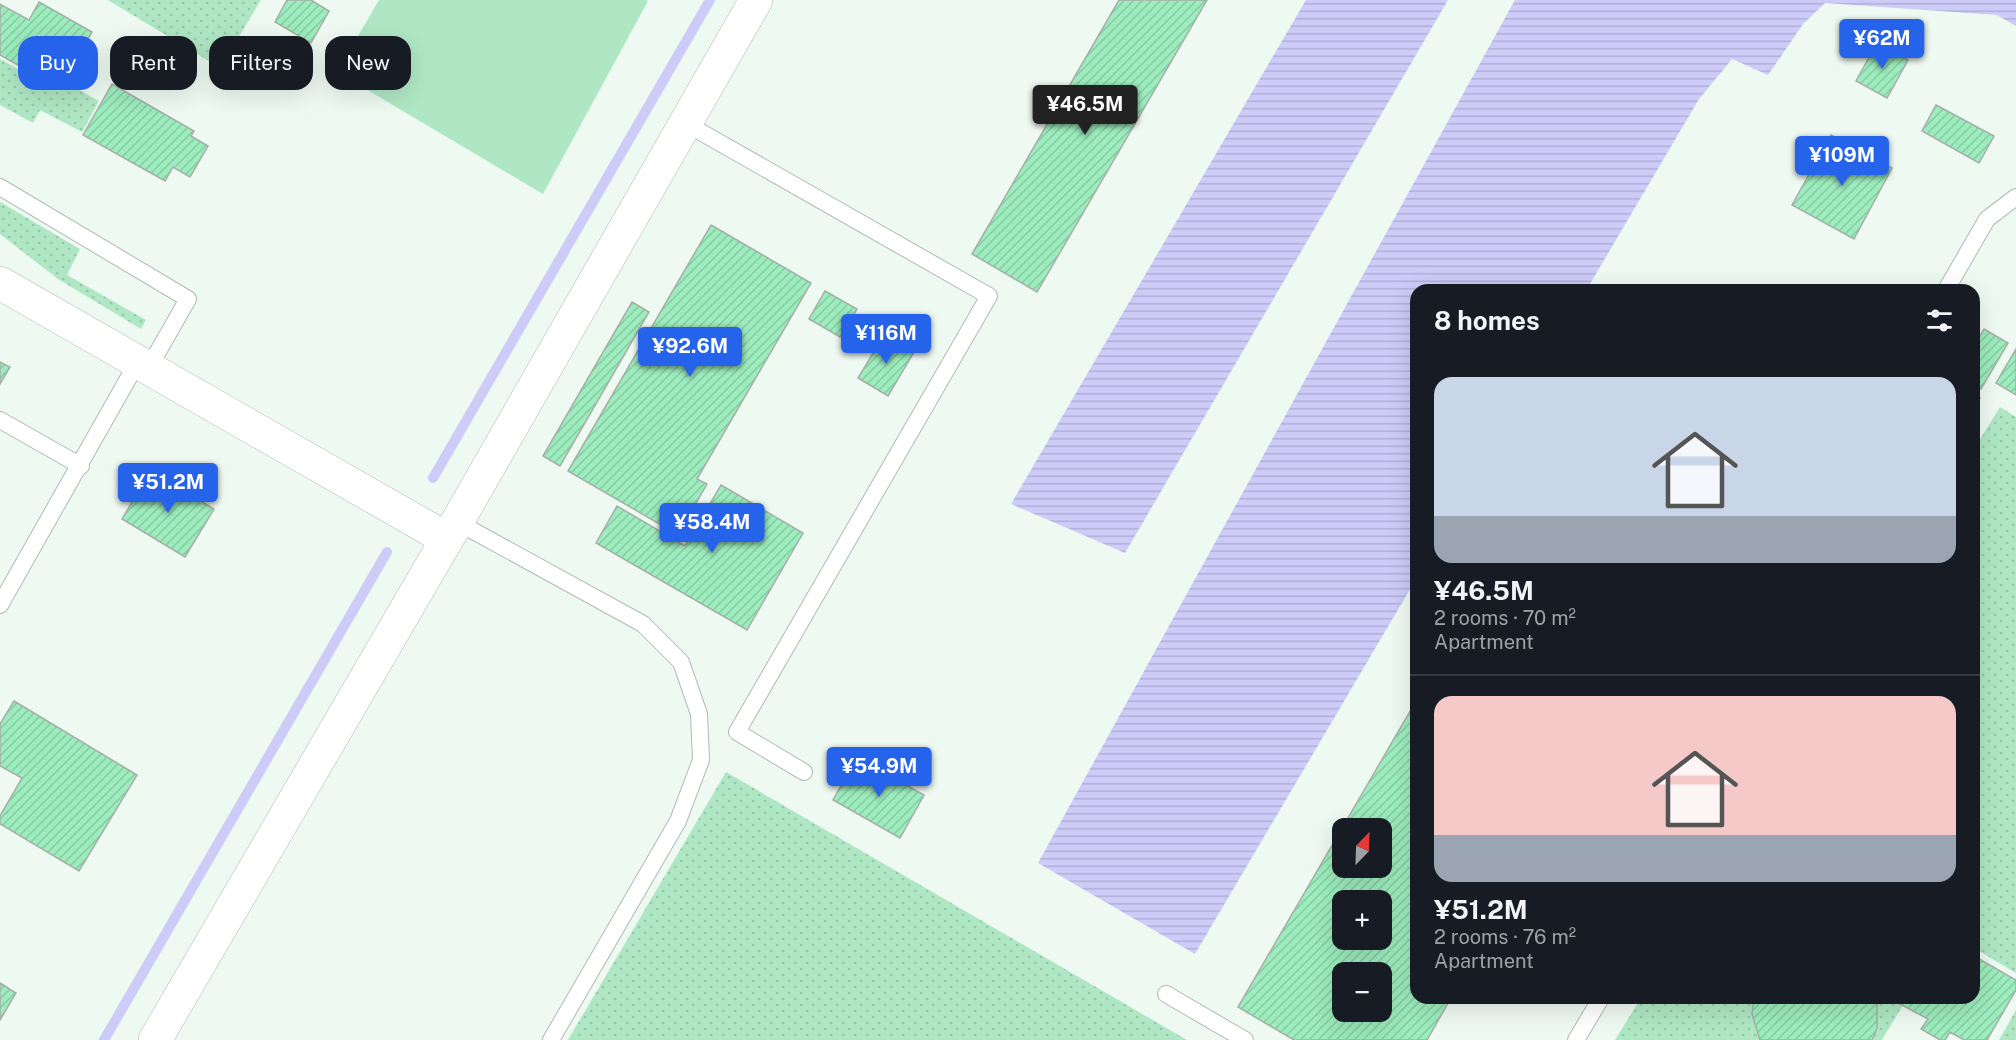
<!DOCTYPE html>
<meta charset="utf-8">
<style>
body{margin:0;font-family:"Public Sans",sans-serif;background:#20242c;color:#f1f3f6;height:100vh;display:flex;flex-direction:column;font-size:22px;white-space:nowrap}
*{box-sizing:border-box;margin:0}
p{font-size:20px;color:#9ea1a6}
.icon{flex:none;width:33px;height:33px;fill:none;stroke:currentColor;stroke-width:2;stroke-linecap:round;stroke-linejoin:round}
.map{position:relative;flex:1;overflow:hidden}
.side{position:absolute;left:1410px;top:284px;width:570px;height:720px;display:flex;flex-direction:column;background:#171b24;border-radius:18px;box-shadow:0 6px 24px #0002}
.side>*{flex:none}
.hud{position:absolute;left:18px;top:36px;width:570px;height:54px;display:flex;gap:12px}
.needle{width:39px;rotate:23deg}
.controls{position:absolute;left:1332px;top:818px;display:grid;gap:12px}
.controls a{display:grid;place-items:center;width:60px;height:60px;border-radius:12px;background:#171b24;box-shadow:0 6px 24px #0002;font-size:30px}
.price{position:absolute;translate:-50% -51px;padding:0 14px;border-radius:6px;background:#2563eb;color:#fff;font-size:20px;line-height:39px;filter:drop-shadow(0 2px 3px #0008)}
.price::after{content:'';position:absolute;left:50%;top:36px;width:18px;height:14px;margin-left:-9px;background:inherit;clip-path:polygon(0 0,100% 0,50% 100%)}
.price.current{background:#222;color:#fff}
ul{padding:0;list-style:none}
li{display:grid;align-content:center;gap:12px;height:318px;padding:0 24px}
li+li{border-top:2px solid #363941}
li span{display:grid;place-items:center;height:186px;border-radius:18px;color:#555}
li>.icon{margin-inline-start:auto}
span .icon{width:108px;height:108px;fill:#fffc;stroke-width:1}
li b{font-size:26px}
h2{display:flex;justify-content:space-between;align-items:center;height:72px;padding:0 24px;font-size:26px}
.chip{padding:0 21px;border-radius:18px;background:#171b24;box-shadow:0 6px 24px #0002;font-size:21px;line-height:54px}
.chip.current{background:#2563eb;color:#fff}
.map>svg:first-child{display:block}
.green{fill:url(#green-dots)}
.pitch{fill:#afe7c4}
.water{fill:url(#water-rules)}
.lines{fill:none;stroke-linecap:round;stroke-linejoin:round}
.stream{stroke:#cdcbf8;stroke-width:10}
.building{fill:url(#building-hatch);stroke:#a5afa8;stroke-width:1.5;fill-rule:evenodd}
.service-casing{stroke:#b0bbb4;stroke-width:18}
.tertiary-casing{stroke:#b0bbb4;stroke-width:34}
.service{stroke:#fff;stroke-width:16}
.tertiary{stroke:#fff;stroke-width:33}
</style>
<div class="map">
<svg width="2016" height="1040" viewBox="0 0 2016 1040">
<defs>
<pattern id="green-dots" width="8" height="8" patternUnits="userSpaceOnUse" patternTransform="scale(1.5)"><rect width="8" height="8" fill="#afe7c4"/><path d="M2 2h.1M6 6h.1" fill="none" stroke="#97c7a9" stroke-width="1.8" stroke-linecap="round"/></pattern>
<pattern id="water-rules" width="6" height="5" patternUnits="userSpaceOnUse" patternTransform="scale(1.5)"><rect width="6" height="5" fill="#cdcbf8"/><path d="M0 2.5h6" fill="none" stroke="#b0afd5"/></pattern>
<pattern id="building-hatch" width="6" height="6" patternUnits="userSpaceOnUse" patternTransform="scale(1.5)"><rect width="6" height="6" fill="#9cecbd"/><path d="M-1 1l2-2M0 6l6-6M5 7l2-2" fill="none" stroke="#87cba3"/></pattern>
</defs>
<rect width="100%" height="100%" fill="#eef9f2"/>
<!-- green -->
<g class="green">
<polygon points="108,0 261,0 220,68"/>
<polygon points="0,59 54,89 60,79 99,101 82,132 40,110 33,123 0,105"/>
<polygon points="0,202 80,249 67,275 146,320 141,329 58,279 0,234"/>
<polygon points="2000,407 2016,417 2016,973 1974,948 1974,449"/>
<polygon points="726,772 1187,1040 568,1040"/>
<polygon points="1641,998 1907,998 1882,1040 1615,1040"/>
<polygon points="2016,1010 2016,1040 1999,1040"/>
</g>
<!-- pitch -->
<polygon class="pitch" points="379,0 646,0 648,1 543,194 337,72"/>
<!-- water -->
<g class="water">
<polygon points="1306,0 1448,0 1125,553 1011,504"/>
<polygon points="1515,0 2016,0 2016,26 1997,15 1825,3 1803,24 1768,75 1732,59 1699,99 1587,289 1416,290 1416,579 1195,954 1038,863"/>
</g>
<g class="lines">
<!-- stream -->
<g class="stream">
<polyline points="433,478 710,0"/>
<polyline points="104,1040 387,552"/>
</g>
</g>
<!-- building -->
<g class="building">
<polygon points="287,0 311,0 329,11 311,43 275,22"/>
<polygon points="1119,0 1207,0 1037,292 972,254"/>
<polygon points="39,2 92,32 72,66 64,61 51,84 0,55 0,4 29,20"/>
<polygon points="1877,43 1908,60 1887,98 1856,81"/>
<polygon points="112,84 194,131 191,136 208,146 190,177 173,167 165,181 83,135"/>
<polygon points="1936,105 1994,136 1979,163 1922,131"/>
<polygon points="1831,135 1892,168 1854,239 1792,205"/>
<polygon points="711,225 811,283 697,479 707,484 692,510 682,505 668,529 568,471"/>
<polygon points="825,291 857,309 840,337 809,319"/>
<polygon points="632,302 649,312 560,466 543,456"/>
<polygon points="1984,329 2008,343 1981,389 1974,385 1974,346"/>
<polygon points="884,335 914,352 888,396 858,378"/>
<polygon points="2016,349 2016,395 1996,383"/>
<polygon points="0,362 10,367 0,384"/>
<polygon points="1974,394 1980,398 1974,408"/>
<polygon points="150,471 214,509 185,557 122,519"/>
<polygon points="721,485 803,533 747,630 596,543 617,506 685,546"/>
<polygon points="14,701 137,775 79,871 0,824 0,816 22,778 0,766 0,724"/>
<path d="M1416,701V998H1451L1427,1040H1294L1238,1007ZM1342,828H1382V867H1342ZM1342,900H1382V939H1342ZM1342,972H1382V1011H1342Z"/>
<polygon points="857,757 924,795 900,838 833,800"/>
<polygon points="1974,956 2016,980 2016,990 1987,1040 1964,1040 1950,1032 1945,1040 1940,1040 1921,1029 1928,1019 1898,1003 1902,998 1974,998"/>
<polygon points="0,983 16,993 0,1020"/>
<polygon points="1754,998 1877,998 1877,1028 1872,1040 1760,1040 1752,1014"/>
</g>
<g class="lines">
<defs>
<g id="service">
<polyline points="685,123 989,296 737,732 804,772"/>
<polyline points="0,187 188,299 148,369"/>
<polyline points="1946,290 1987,219 2016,197"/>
<polyline points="0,420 81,466"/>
<polyline points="457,522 643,624 681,662 699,714 701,760 678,821 551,1040"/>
<polyline points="0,605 137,363"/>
<polyline points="1166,994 1245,1040"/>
<polyline points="1576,1040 1601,998"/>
</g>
<g id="tertiary">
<polyline points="0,283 447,539"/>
<polyline points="155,1040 457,522 756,0"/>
</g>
</defs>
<!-- service casing -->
<use href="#service" class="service-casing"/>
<!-- tertiary casing -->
<use href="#tertiary" class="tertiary-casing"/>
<!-- service -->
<use href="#service" class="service"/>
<!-- tertiary -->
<use href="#tertiary" class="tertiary"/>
</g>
</svg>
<div class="controls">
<a><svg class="needle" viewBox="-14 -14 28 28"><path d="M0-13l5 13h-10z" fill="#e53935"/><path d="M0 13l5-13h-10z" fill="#9ea1a6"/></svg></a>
<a>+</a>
<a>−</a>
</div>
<b class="price" style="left:1882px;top:70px">¥62M</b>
<b class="price current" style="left:1085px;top:136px">¥46.5M</b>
<b class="price" style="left:1842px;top:187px">¥109M</b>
<b class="price" style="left:886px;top:365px">¥116M</b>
<b class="price" style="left:690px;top:378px">¥92.6M</b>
<b class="price" style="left:168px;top:514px">¥51.2M</b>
<b class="price" style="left:712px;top:554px">¥58.4M</b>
<b class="price" style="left:879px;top:798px">¥54.9M</b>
<div class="hud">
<a class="chip current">Buy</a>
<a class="chip">Rent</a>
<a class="chip">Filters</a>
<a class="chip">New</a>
</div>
<section class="side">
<h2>8 homes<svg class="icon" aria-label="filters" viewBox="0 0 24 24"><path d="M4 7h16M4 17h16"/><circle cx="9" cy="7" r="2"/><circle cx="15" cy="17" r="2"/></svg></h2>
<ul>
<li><span style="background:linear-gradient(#c9d6e8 75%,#9aa5b1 0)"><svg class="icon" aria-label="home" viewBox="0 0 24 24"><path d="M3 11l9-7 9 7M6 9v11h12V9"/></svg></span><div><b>¥46.5M</b><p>2 rooms · 70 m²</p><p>Apartment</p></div></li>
<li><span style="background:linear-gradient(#f6c9c9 75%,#9aa5b1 0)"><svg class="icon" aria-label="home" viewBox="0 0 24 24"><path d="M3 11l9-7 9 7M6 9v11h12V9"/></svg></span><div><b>¥51.2M</b><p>2 rooms · 76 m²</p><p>Apartment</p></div></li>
</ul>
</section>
</div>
